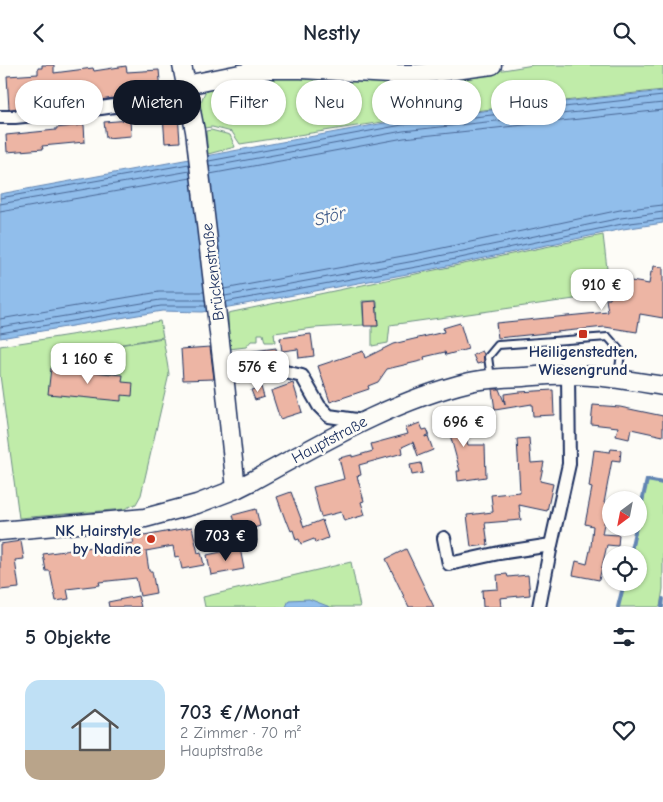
<!DOCTYPE html>
<html lang="de">
<meta charset="utf-8">
<style>
body{margin:0;font-family:"Comic Neue",sans-serif;background:#f6f6f7;color:#1f2937;height:100vh;display:flex;flex-direction:column;font-size:19px;white-space:nowrap}
*{box-sizing:border-box;margin:0}
p{font-size:16px;color:#747a83}
.icon{flex:none;width:28px;height:28px;fill:none;stroke:currentColor;stroke-width:2;stroke-linecap:round;stroke-linejoin:round}
.map{position:relative;height:542px;overflow:hidden}
.side{display:flex;flex-direction:column;background:#fff;flex:1}
.side>*{flex:none}
.hud{position:absolute;left:15px;top:15px;width:634px;height:45px;display:flex;gap:10px}
.needle{width:32px;rotate:212deg}
.fabs{position:absolute;left:602px;top:426px;display:grid;gap:10px}
.fabs a{display:grid;place-items:center;width:45px;height:45px;border-radius:50%;background:#fff;box-shadow:0 1px 4px #0004;font-size:25px}
.price{position:absolute;translate:-50% -42px;padding:0 11px;border-radius:10px;background:#fff;color:#222;font-size:16px;line-height:32px;filter:drop-shadow(0 1px 2px #0008)}
.price::after{content:'';position:absolute;left:50%;top:30px;width:15px;height:11px;margin-left:-8px;background:inherit;clip-path:polygon(0 0,100% 0,50% 100%)}
.price.active{background:#111827;color:#fff}
ul{padding:0;list-style:none}
li{display:flex;align-items:center;gap:15px;height:125px;padding:0 25px}
li span{display:grid;place-items:center;flex:none;width:140px;height:100px;border-radius:15px;color:#555}
li>.icon{margin-inline-start:auto}
span .icon{width:60px;height:60px;fill:#fffc;stroke-width:1}
li b{font-size:21px}
h2{display:flex;justify-content:space-between;align-items:center;height:60px;padding:0 25px;font-size:21px}
.tag{padding:0 18px;border-radius:22px;background:#fff;box-shadow:0 1px 4px #0004;font-size:18px;line-height:45px}
.tag.active{background:#111827;color:#fff}
header{display:flex;justify-content:space-between;align-items:center;height:65px;padding:0 25px;background:#fff;font-size:22px;font-weight:800}
.map>svg:first-child{display:block}
.green{fill:#c0eca9;stroke:#6e8e84}
.water{fill:#91beeb;stroke:#6285b3}
.lines{fill:none;stroke-linecap:round;stroke-linejoin:round}
.shore{stroke:#4a6896;stroke-width:1}
.stream{stroke:#6285b3;stroke-width:4}
.building{fill:#edb5a4;stroke:#1b2f5e}
.lane-casing{stroke:#1b2f5e;stroke-width:10}
.street-casing{stroke:#1b2f5e;stroke-width:16}
.secondary-casing{stroke:#1b2f5e;stroke-width:21}
.lane{stroke:#fdfcf7;stroke-width:6}
.street{stroke:#fdfcf7;stroke-width:12}
.secondary{stroke:#fdfcf7;stroke-width:18}
.poi-dot{fill:#c8321e;stroke:#fdfcf7;stroke-width:2}
.labels{text-anchor:middle;stroke-width:5;stroke-linejoin:round;paint-order:stroke}
.street-label{font-size:16px;fill:#1b2f5e;stroke:#fdfcf7}
.poi-label{font-size:16px;font-weight:bold;fill:#1b2f5e;stroke:#fdfcf7}
.water-label{font-size:18px;font-style:italic;fill:#3e5a88;stroke:#fdfcf7}
</style>
<header><svg class="icon" aria-label="back" viewBox="0 0 24 24"><path d="M15 5l-7 7 7 7"/></svg>Nestly<svg class="icon" aria-label="search" viewBox="0 0 24 24"><circle cx="10" cy="10" r="6"/><path d="M15 15l6 6"/></svg></header>
<div class="map">
<svg width="663" height="542" viewBox="0 0 663 542">
<rect width="100%" height="100%" fill="#fdfcf7"/>
<filter id="ink" filterUnits="userSpaceOnUse"><feTurbulence type="fractalNoise" baseFrequency=".02" numOctaves="2"/><feDisplacementMap in="SourceGraphic" scale="10" xChannelSelector="R" yChannelSelector="G"/><feConvolveMatrix kernelMatrix="1 2 1 2 8 2 1 2 1" color-interpolation-filters="sRGB"/></filter>
<g filter="url(#ink)">
<!-- green -->
<g class="green">
<polygon points="533,0 663,0 663,25 402,54 240,79 232,67 212,62 204,63 199,41 205,27 224,17 259,11 449,14"/>
<polygon points="211,65 230,70 235,82 208,89 206,66"/>
<polygon points="603,170 610,229 390,260 388,278 372,281 372,261 378,261 377,236 362,236 364,260 314,263 274,268 275,277 265,277 263,269 258,269 258,276 251,276 246,282 229,284 228,248"/>
<polygon points="160,256 163,272 82,286 163,273 169,309 141,430 136,439 124,444 19,453 0,310 0,281"/>
<polygon points="647,416 663,419 663,524 660,542 619,542 625,518 639,518 639,490 631,490 637,463 639,462 639,455"/>
<polygon points="351,497 360,542 205,542 203,532"/>
</g>
<!-- water -->
<g class="water">
<polygon points="663,26 663,158 623,164 423,206 202,247 162,246 0,273 0,129 401,55"/>
<polygon points="309,534 330,542 286,542 289,535"/>
</g>
<g class="lines">
<!-- shore -->
<g class="shore">
<polyline points="209,96 402,60 663,31"/>
<polyline points="209,102 403,66 663,38"/>
<polyline points="210,109 404,73 663,45"/>
<polyline points="0,133 189,99"/>
<polyline points="0,139 190,106"/>
<polyline points="0,147 191,113"/>
<polyline points="224,224 419,188 620,145 663,140"/>
<polyline points="225,231 420,195 621,153 663,147"/>
<polyline points="225,237 422,201 622,159 663,154"/>
<polyline points="0,254 159,227 204,227"/>
<polyline points="0,262 160,235 205,235"/>
<polyline points="0,268 161,241 206,241"/>
</g>
<!-- stream -->
<g class="stream">
<polyline points="639,450 647,415 663,418"/>
<polyline points="630,490 636,462"/>
<polyline points="618,542 624,518"/>
<polyline points="662,542 663,534"/>
</g>
</g>
<!-- building -->
<g class="building">
<polygon points="42,0 54,0 54,8 93,3 94,6 126,1 127,7 159,5 161,26 100,35 9,44 7,11 38,9 38,3 42,3"/>
<polygon points="178,49 180,77 165,78 163,50"/>
<polygon points="130,55 131,71 106,73 104,57"/>
<polygon points="84,60 85,77 42,81 43,84 7,87 6,70 56,65 56,63"/>
<polygon points="654,201 663,202 663,253 640,249 637,267 605,262 498,273 496,258 608,247 606,234 610,234 613,213 649,219 651,207 653,207"/>
<polygon points="376,236 378,261 364,261 363,237"/>
<polygon points="460,258 468,284 446,290 445,287 424,292 425,295 387,304 378,317 368,321 369,324 330,337 318,301 363,286 365,293 393,279 444,267 443,263"/>
<polygon points="311,269 314,291 299,293 298,284 282,286 280,273"/>
<polygon points="210,282 214,314 183,315 181,284"/>
<polygon points="276,283 278,297 241,301 240,288"/>
<polygon points="482,286 484,289 484,297 477,299 473,290"/>
<polygon points="51,303 123,310 122,317 133,318 132,331 121,330 121,336 48,329"/>
<polygon points="293,318 302,347 280,354 271,326"/>
<polygon points="261,322 264,332 255,335 251,325"/>
<polygon points="492,324 499,324 505,339 504,329 519,327 553,325 554,350 533,351 532,339 495,345"/>
<polygon points="593,340 620,342 663,351 663,371 631,364 629,374 616,371 618,362 591,359"/>
<polygon points="457,342 468,380 485,380 486,412 458,416 457,406 460,406 449,366 445,367 440,346"/>
<polygon points="420,358 423,365 427,364 429,369 425,371 425,372 428,371 433,385 418,391 413,377 402,382 403,388 359,400 361,410 357,411 364,436 361,437 365,450 344,456 341,447 321,452 313,422 344,414 339,393 352,390 352,392 373,386 371,379 408,369 406,363"/>
<polygon points="529,373 531,398 544,397 540,416 553,419 547,446 519,440 521,455 485,458 488,480 471,482 467,450 493,447 491,430 520,427 517,374"/>
<polygon points="611,384 621,385 620,396 612,395 604,438 608,438 602,469 619,470 618,481 607,480 599,515 573,510 576,496 587,499 591,481 593,461 585,459 592,423 589,422 594,385 610,387"/>
<polygon points="421,398 423,408 412,410 410,400"/>
<polygon points="291,427 304,462 322,455 328,473 315,478 314,474 301,479 299,474 296,475 293,465 291,466 287,456 286,457 277,432"/>
<polygon points="256,444 260,461 254,463 257,476 241,479 233,450"/>
<polygon points="192,462 198,488 201,487 204,500 182,504 179,491 175,492 173,481 146,486 149,506 152,506 156,528 140,531 136,513 99,517 100,520 67,524 69,534 56,536 50,506 46,506 43,489 92,482 92,484 134,478 132,471 143,469 144,471"/>
<polygon points="21,476 24,494 15,495 19,523 0,525 0,479"/>
<polygon points="240,483 244,504 211,510 207,490"/>
<polygon points="406,484 434,542 409,542 386,494"/>
<polygon points="507,509 508,512 528,510 530,530 500,533 501,542 483,542 482,525 498,524 497,510"/>
<polygon points="138,531 141,542 109,542 108,537"/>
</g>
<g class="lines">
<defs>
<polyline id="lane" points="491,313 488,292 498,280 608,272 621,287 618,313"/>
<g id="street">
<polyline points="0,52 15,52 101,43 188,30"/>
<polyline points="224,311 277,305 302,311 319,341 329,351 363,356"/>
<polyline points="444,473 449,499 499,488 551,480"/>
<polyline points="539,542 551,480 569,399 568,310"/>
</g>
<g id="secondary">
<polyline points="182,0 195,66 225,319 236,424"/>
<polyline points="186,20 255,6 267,4 301,4 391,9 415,9 440,7 492,0"/>
<path d="M0,466L145,453L197,439L236,424L252,416C322,378 391,336 470,317C487,313 505,313 523,312C538,311 553,309 568,310C600,310 632,316 663,321"/>
</g>
</defs>
<!-- lane casing -->
<use href="#lane" class="lane-casing"/>
<!-- street casing -->
<use href="#street" class="street-casing"/>
<!-- secondary casing -->
<use href="#secondary" class="secondary-casing"/>
<!-- lane -->
<use href="#lane" class="lane"/>
<!-- street -->
<use href="#street" class="street"/>
<!-- secondary -->
<use href="#secondary" class="secondary"/>
</g>
</g>
<!-- markers -->
<g class="poi-dot">
<rect x="578" y="264" width="10" height="10" rx="2.5"/>
<circle cx="151" cy="474" r="5"/>
</g>
<g class="labels">
<!-- street labels -->
<g class="street-label">
<text transform="translate(212 207) rotate(-97)" y="6">Brückenstraße</text>
<text transform="translate(329 374) rotate(-28)" y="6">Hauptstraße</text>
</g>
<!-- poi labels -->
<g class="poi-label">
<text x="583" y="292">Heiligenstedten,<tspan x="583" dy="18">Wiesengrund</tspan></text>
<text x="141" y="471" text-anchor="end">NK Hairstyle<tspan x="141" dy="18">by Nadine</tspan></text>
</g>
<!-- water labels -->
<g class="water-label">
<text transform="translate(330 151) rotate(-15)" y="6">Stör</text>
</g>
</g>
</svg>
<div class="fabs">
<a><svg class="needle" viewBox="-14 -14 28 28"><path d="M0-13l5 13h-10z" fill="#e53935"/><path d="M0 13l5-13h-10z" fill="#747a83"/></svg></a>
<a><svg class="icon" aria-label="locate" viewBox="0 0 24 24"><circle cx="12" cy="12" r="6"/><path d="M12 2v4M12 18v4M2 12h4M18 12h4"/></svg></a>
</div>
<b class="price" style="left:602px;top:246px">910 €</b>
<b class="price" style="left:88px;top:320px">1 160 €</b>
<b class="price" style="left:258px;top:328px">576 €</b>
<b class="price" style="left:464px;top:383px">696 €</b>
<b class="price active" style="left:226px;top:497px">703 €</b>
<div class="hud">
<a class="tag">Kaufen</a>
<a class="tag active">Mieten</a>
<a class="tag">Filter</a>
<a class="tag">Neu</a>
<a class="tag">Wohnung</a>
<a class="tag">Haus</a>
</div>
</div>
<section class="side">
<h2>5 Objekte<svg class="icon" aria-label="filters" viewBox="0 0 24 24"><path d="M4 7h16M4 17h16"/><circle cx="9" cy="7" r="2"/><circle cx="15" cy="17" r="2"/></svg></h2>
<ul>
<li><span style="background:linear-gradient(#bfe0f5 70%,#b9a48a 0)"><svg class="icon" aria-label="home" viewBox="0 0 24 24"><path d="M3 11l9-7 9 7M6 9v11h12V9"/></svg></span><div><b>703 €/Monat</b><p>2 Zimmer · 70 m²</p><p>Hauptstraße</p></div><svg class="icon" aria-label="heart" viewBox="0 0 24 24"><path d="M12 20l-8-8c-3-5 5-10 8-4 3-6 11-1 8 4z"/></svg></li>
</ul>
</section>
